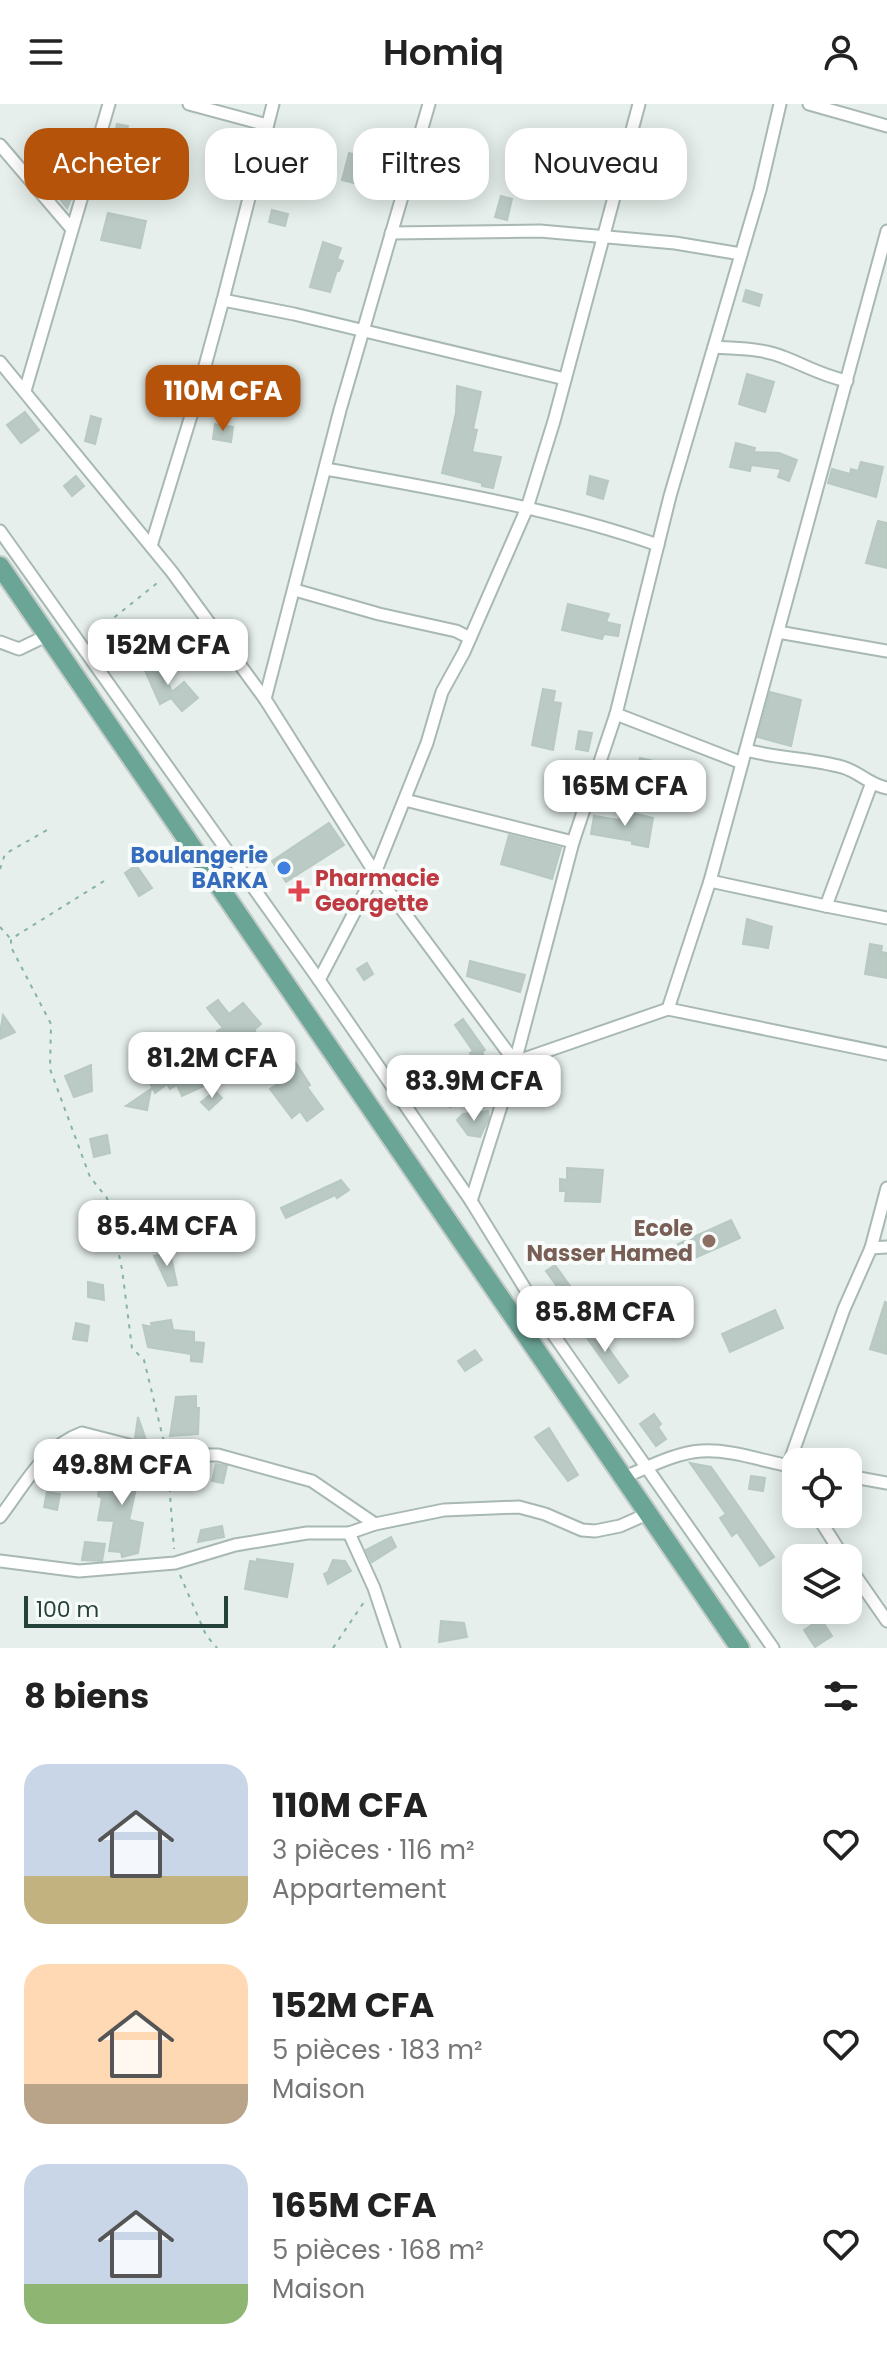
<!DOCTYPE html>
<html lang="fr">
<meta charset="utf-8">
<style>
body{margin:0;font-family:Poppins,sans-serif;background:#f6f6f6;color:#222;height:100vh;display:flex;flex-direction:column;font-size:30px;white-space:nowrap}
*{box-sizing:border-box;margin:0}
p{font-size:26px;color:#767676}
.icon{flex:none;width:44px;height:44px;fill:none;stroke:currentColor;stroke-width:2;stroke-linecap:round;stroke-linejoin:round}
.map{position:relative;height:1544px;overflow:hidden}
.sheet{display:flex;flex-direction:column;background:#fff;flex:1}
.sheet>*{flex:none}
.guide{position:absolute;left:24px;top:24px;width:840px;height:72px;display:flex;gap:16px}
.fabs{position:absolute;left:782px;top:1344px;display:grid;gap:16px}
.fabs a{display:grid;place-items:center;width:80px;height:80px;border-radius:16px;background:#fff;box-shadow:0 4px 20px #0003;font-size:40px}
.scale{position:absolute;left:24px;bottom:20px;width:204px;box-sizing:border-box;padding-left:8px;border:4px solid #24423a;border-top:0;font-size:22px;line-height:28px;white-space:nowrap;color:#24423a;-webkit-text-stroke:6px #f7fbf9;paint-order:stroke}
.price{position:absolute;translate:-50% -68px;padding:0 18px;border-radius:16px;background:#fff;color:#222;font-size:26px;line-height:52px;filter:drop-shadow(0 2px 4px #0008)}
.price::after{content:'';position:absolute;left:50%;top:48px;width:24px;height:18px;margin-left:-12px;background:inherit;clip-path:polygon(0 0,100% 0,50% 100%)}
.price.active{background:#b45309;color:#fff}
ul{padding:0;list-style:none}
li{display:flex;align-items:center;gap:24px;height:200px;padding:0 24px}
li span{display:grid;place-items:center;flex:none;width:224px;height:160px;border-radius:24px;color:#555}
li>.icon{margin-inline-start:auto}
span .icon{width:96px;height:96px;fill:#fffc;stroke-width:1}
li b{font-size:34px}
h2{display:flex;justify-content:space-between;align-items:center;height:96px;padding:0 24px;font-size:34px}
.chip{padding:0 28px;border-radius:24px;background:#fff;box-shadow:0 4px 20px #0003;font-size:28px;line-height:72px}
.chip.active{background:#b45309;color:#fff}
header{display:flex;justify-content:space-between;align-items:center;height:104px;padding:0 24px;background:#fff;font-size:36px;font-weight:600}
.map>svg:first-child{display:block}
.building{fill:#bbcac4;stroke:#b8c9c2;stroke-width:2}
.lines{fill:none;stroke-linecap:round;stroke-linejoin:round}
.minor-casing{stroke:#a8b8b2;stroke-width:15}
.primary-casing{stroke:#c2cac8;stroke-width:22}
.path{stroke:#86b3a5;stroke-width:2;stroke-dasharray:4 6;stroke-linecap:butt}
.minor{stroke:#fff;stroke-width:11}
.primary{stroke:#6aa596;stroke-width:18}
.shop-dot{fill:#3f7fe0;stroke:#f7fbf9;stroke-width:3}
.health-dot{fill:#e0444e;stroke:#f7fbf9;stroke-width:3}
.education-dot{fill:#8d6e63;stroke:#f7fbf9;stroke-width:3}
.labels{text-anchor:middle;stroke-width:8;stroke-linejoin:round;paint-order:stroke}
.shop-label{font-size:22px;font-weight:bold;fill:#366cbe;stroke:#f7fbf9;text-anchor:end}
.health-label{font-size:22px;font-weight:bold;fill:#be3a42;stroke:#f7fbf9;text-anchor:start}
.education-label{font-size:22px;font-weight:bold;fill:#785e54;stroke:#f7fbf9;text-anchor:end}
</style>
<header><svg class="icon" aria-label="menu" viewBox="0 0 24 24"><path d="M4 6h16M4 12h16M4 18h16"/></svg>Homiq<svg class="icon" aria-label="person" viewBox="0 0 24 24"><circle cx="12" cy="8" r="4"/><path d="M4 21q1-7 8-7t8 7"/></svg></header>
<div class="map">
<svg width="887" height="1544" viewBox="0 0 887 1544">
<rect width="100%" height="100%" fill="#e6efeb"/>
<!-- building -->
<g class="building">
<polygon points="117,20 128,22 125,35 114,33"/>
<polygon points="78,31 86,41 81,54 64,68 76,84 67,104 48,80 54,76 41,59"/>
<polygon points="349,49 364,53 358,80 342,76"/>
<polygon points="501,92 512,95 507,116 495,113"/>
<polygon points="272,106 288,110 285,122 269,118"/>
<polygon points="108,109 146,117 140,144 101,136"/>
<polygon points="323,138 341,144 337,155 343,157 339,167 337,166 330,188 310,183"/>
<polygon points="746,186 762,191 759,202 743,197"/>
<polygon points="747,270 774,278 765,308 739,300"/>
<polygon points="229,277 245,279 243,290 228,287"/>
<polygon points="457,282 481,288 473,325 477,326 472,348 501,353 493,384 482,382 482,379 442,369 456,309"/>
<polygon points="25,308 39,326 21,339 7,321"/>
<polygon points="91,312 101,315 95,340 85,337"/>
<polygon points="215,320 233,323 231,338 213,335"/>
<polygon points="736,339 755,344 754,348 779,349 797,356 789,377 778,373 781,365 751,361 750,367 730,363"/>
<polygon points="861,358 883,363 876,393 828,379 832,365 850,370 851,365 858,367"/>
<polygon points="76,372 84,382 72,392 64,382"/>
<polygon points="590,372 608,377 603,395 587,390"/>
<polygon points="878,417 887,419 887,464 866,459"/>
<polygon points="568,500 609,510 606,518 620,521 618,532 604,530 602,535 562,526"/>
<polygon points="158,556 172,588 184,578 198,594 182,607 171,594 160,600 143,562"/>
<polygon points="543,585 555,587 553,598 561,599 553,646 532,641"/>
<polygon points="770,588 801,596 791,642 758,633"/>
<polygon points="579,627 592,629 588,647 576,645"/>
<polygon points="640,654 667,660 662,682 635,675"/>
<polygon points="621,706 653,714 648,743 632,740 632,737 591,730 594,712 619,716"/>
<polygon points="329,719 344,741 286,778 272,757"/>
<polygon points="509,731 561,744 552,775 501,760"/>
<polygon points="136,761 152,784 139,792 125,769"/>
<polygon points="747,815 772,823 768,844 743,840"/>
<polygon points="870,840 882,842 881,848 887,849 887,874 865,870"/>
<polygon points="470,857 525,871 520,888 467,872"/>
<polygon points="367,859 373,870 364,876 357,865"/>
<polygon points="218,896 229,910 243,899 261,920 254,926 256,929 242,939 239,935 230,944 217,927 223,924 207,904"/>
<polygon points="3,911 15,928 0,935 0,929"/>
<polygon points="463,915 485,946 482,948 491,968 486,971 491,979 476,990 450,1003 427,977 442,967 448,975 474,957 470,949 473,947 455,921"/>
<polygon points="223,942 228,948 206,965 211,975 205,978 208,980 182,992 177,981 170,985 167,980 155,989 146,971 184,955 190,963"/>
<polygon points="296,959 310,981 307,983 323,1005 307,1017 300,1007 292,1014 270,985 282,977 277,972"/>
<polygon points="91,961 92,987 74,993 65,972"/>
<polygon points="151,985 147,1006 126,1002"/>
<polygon points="215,987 222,994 209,1006 201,998"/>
<polygon points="488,1007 489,1014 480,1033 468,1031 457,1016 463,1010"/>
<polygon points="107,1031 110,1049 94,1053 90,1035"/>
<polygon points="567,1064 603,1066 600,1098 565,1097 566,1087 560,1087 560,1075 567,1076"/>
<polygon points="341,1076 349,1086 337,1094 335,1091 286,1114 281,1104"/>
<polygon points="731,1116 740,1134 686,1158 678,1140"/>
<polygon points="170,1148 177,1181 168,1182 154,1152"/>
<polygon points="555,1161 570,1182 561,1188 546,1167"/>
<polygon points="88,1178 103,1181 104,1196 88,1193"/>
<polygon points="885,1198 887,1199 887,1250 870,1245"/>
<polygon points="775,1206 783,1224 730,1248 722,1230"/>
<polygon points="171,1216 173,1226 194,1228 194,1238 204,1239 202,1258 191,1257 191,1250 148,1243 143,1221 152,1223 151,1219"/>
<polygon points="76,1219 89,1222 87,1237 73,1235"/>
<polygon points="591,1220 628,1272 619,1279 582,1227"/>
<polygon points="475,1246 482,1256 465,1267 458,1257"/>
<polygon points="196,1292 196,1304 199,1304 198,1330 170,1332 176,1293"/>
<polygon points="654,1310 661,1320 658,1323 666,1335 656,1342 640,1320"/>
<polygon points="138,1313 146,1336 146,1337 135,1334"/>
<polygon points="549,1324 578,1371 568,1377 535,1333"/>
<polygon points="131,1350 143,1353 129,1416 143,1419 138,1449 122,1453 121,1448 109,1447 114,1417 98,1416 102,1394 98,1392 100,1376 106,1377 107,1370 120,1371 122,1361 129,1362"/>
<polygon points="690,1359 711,1363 774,1453 760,1462 737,1428 732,1432 720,1414 726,1410"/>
<polygon points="216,1360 227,1362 223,1379 212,1377"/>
<polygon points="751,1372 765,1374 763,1387 749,1385"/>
<polygon points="47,1388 60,1390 57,1406 44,1403"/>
<polygon points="222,1422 224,1433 198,1438 201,1426"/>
<polygon points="391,1433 396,1443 372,1458 366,1446"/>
<polygon points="85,1438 105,1440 102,1457 82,1456"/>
<polygon points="257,1455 293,1460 287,1493 245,1485 250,1457 257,1458"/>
<polygon points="333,1456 345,1457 351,1467 328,1480 324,1470 328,1468"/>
<polygon points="821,1515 832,1532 815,1543 804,1526"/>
<polygon points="441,1517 464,1519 467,1533 439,1538"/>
</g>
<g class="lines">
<defs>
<g id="minor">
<polyline points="189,0 267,21"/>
<polyline points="273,0 223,196 294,210 565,275"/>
<polyline points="809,0 887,22"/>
<polyline points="0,41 71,124"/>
<polyline points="391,129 540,127 675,139 741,150"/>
<path d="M714,243C737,245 762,244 783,253C807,262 820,271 847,277"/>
<polyline points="0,258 172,468 265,595 375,769 515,958"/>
<polyline points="25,287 109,0"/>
<path d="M326,365C437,385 552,404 658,441"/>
<polyline points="0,427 319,876 471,1097 553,1230 773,1544"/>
<polyline points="151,442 194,302 223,196"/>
<polyline points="295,486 379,510 456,527 470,534"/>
<polyline points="778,528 887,547"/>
<polyline points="0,538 19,545 46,532"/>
<polyline points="265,595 340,306 429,0"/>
<polyline points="616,610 742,659"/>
<path d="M746,646C779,655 810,654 842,663C860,668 869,681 887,684"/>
<polyline points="871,681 826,802 887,814"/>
<polyline points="405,696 573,738"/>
<polyline points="710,777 826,802"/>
<polyline points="319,876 375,769 427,639 442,588 464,548 527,404 554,317 639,0"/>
<polyline points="668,905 887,950"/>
<polyline points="515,958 668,905 710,777 887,127"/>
<polyline points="887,1084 871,1144 887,1143"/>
<polyline points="471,1097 515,958 573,738 616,610 670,392 760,86 780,0"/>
<polyline points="848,1372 887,1379"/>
<path d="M622,1374C647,1364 674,1349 701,1347C732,1345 765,1358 795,1363"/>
<polyline points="796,1376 788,1362 844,1205 871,1144"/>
<polyline points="816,1410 844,1454"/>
<path d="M0,1413C24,1382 43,1343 82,1329L168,1351H218L312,1377L375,1420"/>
<polyline points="349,1429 374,1484 394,1544"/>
<polyline points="0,1457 79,1467 175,1459 235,1441 307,1429 349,1429 375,1420 444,1406 519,1403 545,1410 582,1426 595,1427 620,1422 647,1410"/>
<polyline points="848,1461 887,1517"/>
</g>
<polyline id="primary" points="0,462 740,1544"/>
</defs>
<!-- minor casing -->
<use href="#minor" class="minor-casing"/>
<!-- primary casing -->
<use href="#primary" class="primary-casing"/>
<!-- path -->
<g class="path">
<polyline points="91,532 161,476"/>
<polyline points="0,765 5,750 47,726"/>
<polyline points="104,777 11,835 11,843 51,920 50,965 90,1073 107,1094 122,1165 132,1244 144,1256 164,1338"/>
<polyline points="0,823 10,834"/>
<polyline points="168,1364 174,1445"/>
<polyline points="180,1471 206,1531 217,1544"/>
<polyline points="333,1544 364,1498"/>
</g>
<!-- minor -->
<use href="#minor" class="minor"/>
<!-- primary -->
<use href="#primary" class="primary"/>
</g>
<!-- markers -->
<circle class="shop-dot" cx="284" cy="764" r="8"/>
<path class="health-dot" d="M295 775h8v8h8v8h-8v8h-8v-8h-8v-8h8z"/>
<circle class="education-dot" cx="709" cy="1137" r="8"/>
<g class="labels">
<!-- shop labels -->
<g class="shop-label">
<text x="268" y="759">Boulangerie<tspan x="268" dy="25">BARKA</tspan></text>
</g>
<!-- health labels -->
<g class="health-label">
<text x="315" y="782">Pharmacie<tspan x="315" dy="25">Georgette</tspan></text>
</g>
<!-- education labels -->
<g class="education-label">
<text x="693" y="1132">Ecole<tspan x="693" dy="25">Nasser Hamed</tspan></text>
</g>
</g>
</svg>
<div class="fabs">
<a><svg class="icon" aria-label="locate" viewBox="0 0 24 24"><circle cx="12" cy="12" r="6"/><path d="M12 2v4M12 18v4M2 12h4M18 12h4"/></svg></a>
<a><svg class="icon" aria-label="layers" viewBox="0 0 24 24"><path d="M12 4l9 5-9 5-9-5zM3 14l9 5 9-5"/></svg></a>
</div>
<div class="scale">100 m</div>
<b class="price active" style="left:223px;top:329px">110M CFA</b>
<b class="price" style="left:168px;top:583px">152M CFA</b>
<b class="price" style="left:625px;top:724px">165M CFA</b>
<b class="price" style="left:212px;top:996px">81.2M CFA</b>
<b class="price" style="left:474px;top:1019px">83.9M CFA</b>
<b class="price" style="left:167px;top:1164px">85.4M CFA</b>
<b class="price" style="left:605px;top:1250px">85.8M CFA</b>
<b class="price" style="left:122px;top:1403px">49.8M CFA</b>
<div class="guide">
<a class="chip active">Acheter</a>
<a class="chip">Louer</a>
<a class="chip">Filtres</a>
<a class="chip">Nouveau</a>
</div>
</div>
<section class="sheet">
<h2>8 biens<svg class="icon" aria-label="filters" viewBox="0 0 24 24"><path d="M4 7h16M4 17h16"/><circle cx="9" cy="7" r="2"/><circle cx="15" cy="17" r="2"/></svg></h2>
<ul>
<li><span style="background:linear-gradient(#c9d6e8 70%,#c2b280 0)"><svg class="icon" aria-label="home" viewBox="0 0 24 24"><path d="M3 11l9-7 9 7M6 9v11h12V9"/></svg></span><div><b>110M CFA</b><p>3 pièces · 116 m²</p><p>Appartement</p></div><svg class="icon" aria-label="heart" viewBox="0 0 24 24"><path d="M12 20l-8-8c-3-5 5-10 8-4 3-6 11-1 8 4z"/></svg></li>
<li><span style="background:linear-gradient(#ffd9b3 75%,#b9a48a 0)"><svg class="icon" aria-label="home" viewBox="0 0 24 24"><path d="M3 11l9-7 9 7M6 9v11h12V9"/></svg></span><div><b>152M CFA</b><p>5 pièces · 183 m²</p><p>Maison</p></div><svg class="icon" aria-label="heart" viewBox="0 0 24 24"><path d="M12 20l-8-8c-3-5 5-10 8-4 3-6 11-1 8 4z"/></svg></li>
<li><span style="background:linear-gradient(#c9d6e8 75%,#8fb573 0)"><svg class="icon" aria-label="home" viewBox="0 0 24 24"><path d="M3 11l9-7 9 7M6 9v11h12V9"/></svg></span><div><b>165M CFA</b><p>5 pièces · 168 m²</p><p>Maison</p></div><svg class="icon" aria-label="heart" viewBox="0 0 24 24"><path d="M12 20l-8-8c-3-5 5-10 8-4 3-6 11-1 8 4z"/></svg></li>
</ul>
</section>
